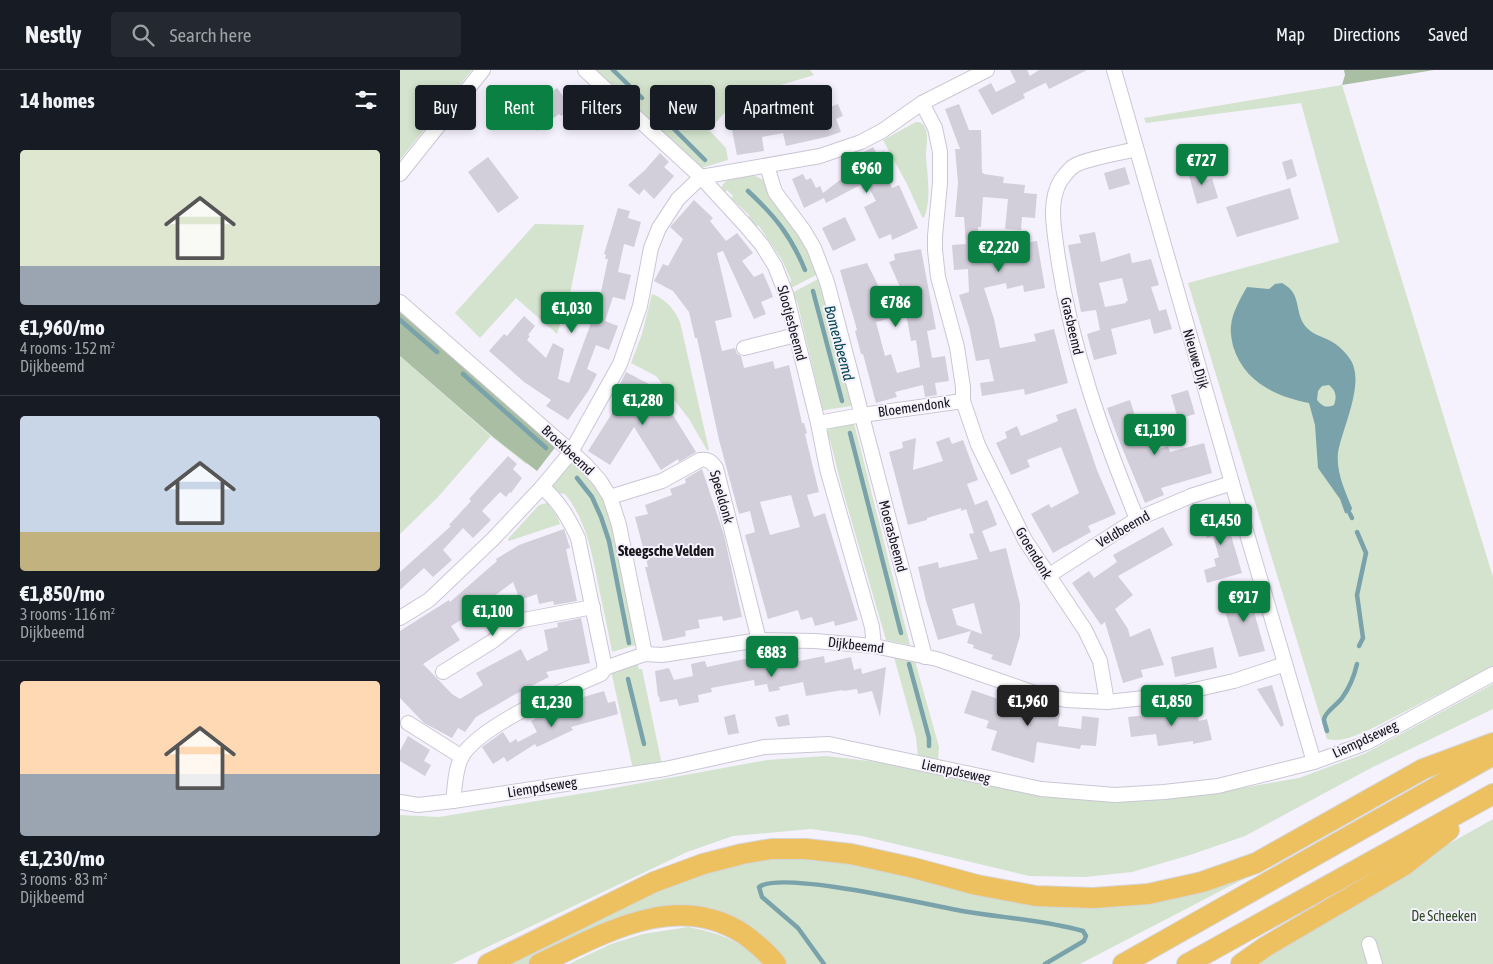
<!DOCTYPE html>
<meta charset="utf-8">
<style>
body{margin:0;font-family:"Asap Condensed",sans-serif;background:#242831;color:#f1f3f6;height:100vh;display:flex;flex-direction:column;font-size:19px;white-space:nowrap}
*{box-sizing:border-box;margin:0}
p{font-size:16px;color:#9ea1a6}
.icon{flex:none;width:28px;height:28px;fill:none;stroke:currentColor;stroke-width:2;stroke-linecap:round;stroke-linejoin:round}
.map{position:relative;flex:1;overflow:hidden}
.side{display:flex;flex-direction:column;background:#171b24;width:400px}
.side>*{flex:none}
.hud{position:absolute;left:15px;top:15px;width:475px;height:45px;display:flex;gap:10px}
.price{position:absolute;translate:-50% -42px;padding:0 11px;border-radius:5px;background:#0b8043;color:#fff;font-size:16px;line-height:32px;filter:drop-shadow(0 1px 2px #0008)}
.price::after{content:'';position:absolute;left:50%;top:30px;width:15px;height:11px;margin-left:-8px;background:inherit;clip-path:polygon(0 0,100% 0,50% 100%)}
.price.active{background:#222;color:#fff}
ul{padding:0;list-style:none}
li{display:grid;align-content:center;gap:10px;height:265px;padding:0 20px}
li+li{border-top:1px solid #363941}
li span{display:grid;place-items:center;height:155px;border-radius:5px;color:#555}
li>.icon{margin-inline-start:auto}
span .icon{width:90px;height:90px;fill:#fffc;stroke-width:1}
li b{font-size:21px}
h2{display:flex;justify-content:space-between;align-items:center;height:60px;padding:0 20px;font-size:21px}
.chip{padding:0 18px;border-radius:5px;background:#171b24;box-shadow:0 2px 8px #0003;font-size:18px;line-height:45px}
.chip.active{background:#0b8043;color:#fff}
header{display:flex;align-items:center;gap:30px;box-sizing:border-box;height:70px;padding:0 25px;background:#171b24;border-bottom:1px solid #363941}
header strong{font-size:24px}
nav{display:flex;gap:28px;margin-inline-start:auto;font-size:18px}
.search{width:350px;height:45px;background:#242831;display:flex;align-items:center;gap:12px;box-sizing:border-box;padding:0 18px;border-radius:5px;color:#9ea1a6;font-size:19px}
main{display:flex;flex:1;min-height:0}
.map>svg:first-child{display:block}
.green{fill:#d3e3cd}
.forest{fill:#a9bea2}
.water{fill:#7aa2aa;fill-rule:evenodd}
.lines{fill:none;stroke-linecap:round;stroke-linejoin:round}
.stream{stroke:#7aa2aa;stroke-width:4.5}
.building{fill:#d2cfdb;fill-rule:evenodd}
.minor-casing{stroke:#cac7d4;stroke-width:16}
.highway-casing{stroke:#d5d5d5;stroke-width:22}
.minor{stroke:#fff;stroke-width:14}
.highway{stroke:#eec160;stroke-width:20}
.labels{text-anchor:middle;stroke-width:4;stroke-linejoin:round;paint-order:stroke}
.street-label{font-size:14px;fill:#151418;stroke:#f5f2fe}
.park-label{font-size:14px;fill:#2d4b21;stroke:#f5f2fe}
.water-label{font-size:15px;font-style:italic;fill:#064650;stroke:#f5f2fe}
.neighbourhood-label{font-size:15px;font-weight:bold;fill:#151418;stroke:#f5f2fe}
</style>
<header>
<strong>Nestly</strong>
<div class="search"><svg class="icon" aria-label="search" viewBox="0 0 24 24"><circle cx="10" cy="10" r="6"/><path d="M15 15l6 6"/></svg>Search here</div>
<nav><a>Map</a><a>Directions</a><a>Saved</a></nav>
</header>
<main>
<section class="side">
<h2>14 homes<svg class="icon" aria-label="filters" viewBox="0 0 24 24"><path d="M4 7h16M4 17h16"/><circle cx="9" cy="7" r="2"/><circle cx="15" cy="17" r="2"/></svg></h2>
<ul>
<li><span style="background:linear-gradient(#dfe7d0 75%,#9aa5b1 0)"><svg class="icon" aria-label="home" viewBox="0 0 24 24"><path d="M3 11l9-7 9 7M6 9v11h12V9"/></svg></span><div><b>€1,960/mo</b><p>4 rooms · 152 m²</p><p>Dijkbeemd</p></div></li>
<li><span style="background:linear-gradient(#c9d6e8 75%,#c2b280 0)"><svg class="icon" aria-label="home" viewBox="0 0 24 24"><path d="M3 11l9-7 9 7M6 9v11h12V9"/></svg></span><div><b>€1,850/mo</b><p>3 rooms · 116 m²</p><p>Dijkbeemd</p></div></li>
<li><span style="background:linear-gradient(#ffd9b3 60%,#9aa5b1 0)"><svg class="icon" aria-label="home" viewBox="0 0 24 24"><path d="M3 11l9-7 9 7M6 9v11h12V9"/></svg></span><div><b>€1,230/mo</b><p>3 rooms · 83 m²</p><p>Dijkbeemd</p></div></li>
</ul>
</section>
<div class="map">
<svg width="1093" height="894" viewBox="0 0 1093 894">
<rect width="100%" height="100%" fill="#f5f2fe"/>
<!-- green -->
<g class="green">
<polygon points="0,0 72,0 0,90"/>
<polygon points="196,0 410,0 414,5 338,28 309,60 326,78 328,90 298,99"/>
<path d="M942,15L1093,507V596L969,660C956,665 942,673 927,669L788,213L939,172L901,33L746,53L744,48Z"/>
<path d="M516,52C520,52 523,53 525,58C529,66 526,76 526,85C527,105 532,129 524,148L522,147L507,114L483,70Z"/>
<path d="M352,104L363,110L369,125L395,158L410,185L418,204L389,219L391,210L382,190L359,156L352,155L349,151V145L331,128L333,126L327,120L323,125C316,107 340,107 352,104Z"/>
<polygon points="135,154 184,155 171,219 157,264 116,228 80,268 55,243"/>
<polygon points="420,208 452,332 451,336 419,341 416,335 420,328 397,231 392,227 390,224"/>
<path d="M252,224C266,229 274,239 280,252L309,380H307L289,349L256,306L231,293L242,264Z"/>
<polygon points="0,286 91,366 146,370 126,394 91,366 38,427 0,464"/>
<polygon points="454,353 510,575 486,570 442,418 430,370 425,366 430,357"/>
<path d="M176,393C193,407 203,427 211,447L239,574L212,582C208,560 203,537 198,514C192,482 186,450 165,424L158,423L152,416L168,395Z"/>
<polygon points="147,433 157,446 160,454 109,471 108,469 139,435"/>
<polygon points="494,587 515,591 539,677 538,692 518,687 516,667"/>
<polygon points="237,593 239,599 242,599 262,695 233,699 211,601"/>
<polygon points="1093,614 1093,639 971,698 845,766 790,785 732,802 685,807 629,806 462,766 411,759 333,766 287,782 52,894 0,894 0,745 39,747 203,720 367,690 426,686 512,696 643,724 754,730 814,723 899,708 966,683"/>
<polygon points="1093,749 1093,894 857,894 1015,793"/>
<polygon points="888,786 680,894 383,894 336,851 207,857 128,894 99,894 255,816 345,790 406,787 693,834"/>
<path d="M288,857C315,862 345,871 361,894H169L211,874L243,864Z"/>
</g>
<!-- forest -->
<g class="forest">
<polygon points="944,0 1034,0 942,15 945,5"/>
<polygon points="0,236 157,375 137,401 92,366 0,286"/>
</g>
<!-- water -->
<path class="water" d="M882,213C885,215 889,217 891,220C900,230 896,247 907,258C915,266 925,267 934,273C940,277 946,283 950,289C966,312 942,358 938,383C936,402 945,421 952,438L950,444L945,443L940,429L918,398L915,355L909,333C875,326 844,312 833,276C832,270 830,262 831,256C832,243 840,229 847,217L869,219L875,214ZM929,315C936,321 937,326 934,335C926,338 923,337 917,330L918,321L922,316Z"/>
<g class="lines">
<!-- stream -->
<g class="stream">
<polyline points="213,0 242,28"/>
<polyline points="269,54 305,90"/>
<path d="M348,121C375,146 391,166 405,200"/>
<polyline points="413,221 442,331"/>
<polyline points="0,250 37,282"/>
<polyline points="63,304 146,378"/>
<polyline points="450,363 501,563"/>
<polyline points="177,408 192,427 201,447 209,471 229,573"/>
<polyline points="950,444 952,448"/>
<polyline points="957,462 966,483 957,525 963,568 959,576"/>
<polyline points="509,594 529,668 529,676"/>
<polyline points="228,609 244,674"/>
<path d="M927,661C926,657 924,652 924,649C925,642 938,634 942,628C950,617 954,607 957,594"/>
<path d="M424,894L398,858L362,827L359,817C381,800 529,835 562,841C603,848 644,850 683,861L686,866L684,871L645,894"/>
</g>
</g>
<!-- building -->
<g class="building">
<polygon points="610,0 627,0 630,6 639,0 687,0 649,19 646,13 643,14 623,24 625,28 592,45 578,20 591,13 596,22 616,12"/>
<polygon points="157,18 172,38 161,46 159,44 136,61 130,53 133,44 131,41 145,30 143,28"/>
<polygon points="438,34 443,46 436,49 441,62 426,67 386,76 383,63 362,67 364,81 337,85 332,60 346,58 345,56 380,49 380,52 409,45"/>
<polygon points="559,34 569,60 581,60 582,102 584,104 604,107 603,113 625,115 624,123 637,124 635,148 622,147 621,160 605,159 608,129 583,127 581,157 578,157 580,190 617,182 616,174 637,171 645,218 624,222 623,215 607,219 606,213 584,218 594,249 600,278 636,271 634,264 654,259 668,313 625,325 624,319 582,326 580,313 594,311 589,289 576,291 569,257 559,225 569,222 568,199 554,200 552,175 566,174 564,147 555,147 558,113 555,79 560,79 545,39"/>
<polygon points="473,77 477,84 484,81 490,92 482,96 492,118 499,115 518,158 492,170 491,164 479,169 464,137 476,131 466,112 426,133 424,128 404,138 392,109 403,104 406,110 411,108 416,118 420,116 423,123 448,104 442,94"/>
<polygon points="260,83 269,92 264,97 274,106 254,129 244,119 239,125 228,115 245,100"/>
<polygon points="88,87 119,128 98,143 68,102"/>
<polygon points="892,89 897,106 887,110 882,92"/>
<polygon points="725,97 730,114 709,120 704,103"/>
<polygon points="804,98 807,110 812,108 818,128 797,134 788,102"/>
<polygon points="890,118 899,149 837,167 826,137"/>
<path d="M294,130L313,148L310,151L326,171L337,163L353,183L342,191L354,207L363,203L370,219L373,227L361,232L366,244L354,249L323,181L317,183L332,247L315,251L322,281L335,278L337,284L341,286L344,298L373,291L375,299L389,295L402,353H404L407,363L405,364L419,422L407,425L414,447L425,443L458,550L435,556L434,551L415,556L412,547L401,550L398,540L368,549L345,465L355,462L350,441L339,444L319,370L297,268H295L289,242L273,221L254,211L263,194L268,196L283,169L270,157ZM391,425L400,457L370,465L360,432Z"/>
<polygon points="218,138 230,141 228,148 241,152 234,177 224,174 218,202 231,205 225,230 213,227 205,251 218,256 209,280 196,275 187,299 197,304 189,320 168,350 146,336 151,330 124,312 89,281 104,264 107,266 124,246 135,256 128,265 130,266 127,270 146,288 153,273 164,279 158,309 169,313 199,231 208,189 205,189 206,185 204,184"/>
<polygon points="445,147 456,170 433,181 422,158"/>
<path d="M695,162L701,192L730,183L732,193L751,189L759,215L751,217L759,241L766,239L772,259L754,264L750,249L711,259L717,284L694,290L687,264L700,260L696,240L681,242L668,175L681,173L679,165ZM722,208L728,231H726V233L705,237L699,213Z"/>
<path d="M521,179L536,259L527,261L532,288L545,286L549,311L535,313L537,325L525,327L523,315L495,322L497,327L476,333L463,284H461L455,261L457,260L440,200L467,193L483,225L500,217L489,192L495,190L494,184ZM506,244L511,271L516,270L520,297L497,303L491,284L485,286L476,252Z"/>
<polygon points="226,302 249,314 266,334 296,382 279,392 278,389 261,400 234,357 210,395 188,381 211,345 223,322 217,320"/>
<polygon points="788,320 795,344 778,349 771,325"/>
<polygon points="730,330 738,355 740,354 751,382 768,376 770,382 804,373 812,403 761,418 764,425 745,433 718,368 707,338"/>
<polygon points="676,338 697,400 716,444 688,456 691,462 653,483 631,444 649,434 651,438 679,423 661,377 627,390 630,397 611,405 596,373 607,368 605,362 617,356 621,366 658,351 656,345"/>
<path d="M549,367L552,374L563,370L578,410L567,414L575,435L587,430L592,442L597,455L582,461L590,482L606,478L620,534V566L611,596L591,589L593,585L573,578L574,575L567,573L571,561L538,570L526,531L518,497L538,492L539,498L578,489L569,464L574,463L566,439L561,441V438L527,448V450L508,455L489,382L503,378L502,372L516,368L513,400L543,391L536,372ZM574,533L582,564L557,555L552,539Z"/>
<polygon points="108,386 117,394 113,399 122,408 111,423 110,422 106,427 100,422 82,441 91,450 73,468 63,458 43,480 52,490 33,507 24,498 0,520 0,502 51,456 49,455 71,431 69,429"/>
<polygon points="302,399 324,465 342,547 323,551 322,546 298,550 300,558 285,561 286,566 263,571 245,497 248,497 235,447 248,444 245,435 272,425 270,419 286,413 285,409"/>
<polygon points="823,438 842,503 807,513 804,500 816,496 814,489 819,487 813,466 807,468 800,444"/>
<polygon points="763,457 773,475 718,506 733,525 715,539 728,559 730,567 750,558 764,595 741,600 743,607 723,613 705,552 701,555 672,513 689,501 694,508 717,492 713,485"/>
<polygon points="164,459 170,478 166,479 177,531 154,535 153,531 139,534 137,524 120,530 113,512 89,530 98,541 89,550 79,539 51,556 60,570 23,594 52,624 60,629 83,615 76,603 121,579 127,591 138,585 140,587 139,585 148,580 144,560 158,557 157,553 181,548 190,593 146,602 149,607 112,626 76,647 65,662 58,658 52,668 24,653 0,628 0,561 49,530 50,532 97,491 96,489 119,475"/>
<polygon points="846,513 865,581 839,587 824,538 832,536 828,523"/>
<polygon points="813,577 817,598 775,607 771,587"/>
<polygon points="364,585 366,595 399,588 399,591 424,586 425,593 451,587 454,600 461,598 462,604 486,597 480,647 472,621 458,624 457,619 443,621 443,620 406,626 403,612 379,617 380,620 369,622 367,614 355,616 354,610 311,618 312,622 298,625 299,632 279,636 277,629 260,632 259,626 258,627 255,601 269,598 274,610 293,606 291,594 305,591 307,597"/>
<polygon points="872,615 884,655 881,657 857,619"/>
<polygon points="572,620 610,633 610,631 635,638 660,643 658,656 681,659 682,646 699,648 696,676 681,675 680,679 637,672 634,693 591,680 597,661 586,658 589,651 564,643"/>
<polygon points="204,621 208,633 215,631 218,644 171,657 173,660 137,677 135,674 107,692 104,687 93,694 82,677 103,662 110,673 116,669 118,672 137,662 131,651 153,639 158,648 171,644 182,638 180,628"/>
<polygon points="794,636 799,651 807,649 812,670 793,674 793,671 758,676 756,664 731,667 728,647 757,644"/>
<polygon points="335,644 339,663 328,665 324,647"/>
<polygon points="388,644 390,655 378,657 375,647"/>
<polygon points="8,666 30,680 24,691 31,695 25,706 0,691 0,681"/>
</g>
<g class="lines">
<defs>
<g id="minor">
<polyline points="185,0 301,107 346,156 362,175 375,196 386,224 418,353 427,399 472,557 474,576"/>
<polyline points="714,0 832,413 914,692"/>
<path d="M736,79C722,83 684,89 674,96C670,98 664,106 661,110C647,132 655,164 658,188C672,280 702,363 737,449"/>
<polyline points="367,96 375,122 404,161 414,178 427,212 525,587"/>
<polyline points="0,104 83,0"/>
<polyline points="0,232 185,394 200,411 210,427 219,455 245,584"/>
<polyline points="344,278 396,265"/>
<polyline points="563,331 578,375 625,470 685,560 700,591 707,632"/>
<polyline points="418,353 462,345 563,331 563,317 557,277 538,207 535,180 535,166 540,113 540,82 535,58 522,33"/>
<path d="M142,417C159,431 169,449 178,468L205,598"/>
<path d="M210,427L262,411L300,390C308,389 311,391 316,398L359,570"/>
<polyline points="648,506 737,449 791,426 832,413"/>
<polyline points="0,548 29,530 93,469 142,417 171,382 220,294 240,236 251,178 259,158 278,129 301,107 420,86 461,72 482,61 522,33 587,0"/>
<polyline points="43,602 93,571 118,551 193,537"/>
<polyline points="8,653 62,687"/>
<path d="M53,731C55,717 55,699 62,686C82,654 166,619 201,604L205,598L245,584L262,585L359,570L415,571L474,576L537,589L632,622L666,630L707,632L772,625L834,611L885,594"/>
<polyline points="0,732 18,735 53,731 265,699 364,677 429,674 641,719 715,725 764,722 818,716 914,692 966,673 1093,604"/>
<polyline points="969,874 975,894"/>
</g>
<g id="highway">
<polyline points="88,894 254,812 303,794 342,784 371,779 406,779 451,784 514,798 577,815 636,826 693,828 748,824 802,812 856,793 1023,699 1093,673"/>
<path d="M139,894C203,864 277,819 345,865C357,874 367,882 376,894"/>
<polyline points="723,894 1093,685"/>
<polyline points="787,894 1093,724"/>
<polyline points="841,894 865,877 1003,796 1049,760"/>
</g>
</defs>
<!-- minor casing -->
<use href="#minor" class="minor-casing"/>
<!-- highway casing -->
<use href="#highway" class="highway-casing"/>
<!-- minor -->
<use href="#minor" class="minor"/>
<!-- highway -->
<use href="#highway" class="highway"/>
</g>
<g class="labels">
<!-- street labels -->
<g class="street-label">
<text transform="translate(392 253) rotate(75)" y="5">Slootjesbeemd</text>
<text transform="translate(672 256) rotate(77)" y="5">Grasbeemd</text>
<text transform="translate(796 289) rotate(74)" y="5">Nieuwe Dijk</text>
<text transform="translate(514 337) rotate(-8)" y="5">Bloemendonk</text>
<text transform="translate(168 380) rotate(43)" y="5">Broekbeemd</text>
<text transform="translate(322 427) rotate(74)" y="5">Speeldonk</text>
<text transform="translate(723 459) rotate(-30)" y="5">Veldbeemd</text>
<text transform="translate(493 466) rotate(75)" y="5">Moerasbeemd</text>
<text transform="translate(634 483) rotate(59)" y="5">Groendonk</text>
<text transform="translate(456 575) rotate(7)" y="5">Dijkbeemd</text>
<text transform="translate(965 669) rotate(-25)" y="5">Liempdseweg</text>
<text transform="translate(556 701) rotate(12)" y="5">Liempdseweg</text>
<text transform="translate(142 717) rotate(-9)" y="5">Liempdseweg</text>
</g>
<!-- park labels -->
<g class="park-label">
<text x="1044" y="851">De Scheeken</text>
</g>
<!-- water labels -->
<g class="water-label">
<text transform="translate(439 273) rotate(75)" y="5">Bomenbeemd</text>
</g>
<!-- neighbourhood labels -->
<g class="neighbourhood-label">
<text x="266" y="486">Steegsche Velden</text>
</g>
</g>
</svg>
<b class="price" style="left:802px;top:116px">€727</b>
<b class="price" style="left:467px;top:124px">€960</b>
<b class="price" style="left:599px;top:203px">€2,220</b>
<b class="price" style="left:496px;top:258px">€786</b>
<b class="price" style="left:172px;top:264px">€1,030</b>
<b class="price" style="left:243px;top:356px">€1,280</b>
<b class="price" style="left:755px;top:386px">€1,190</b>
<b class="price" style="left:821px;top:476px">€1,450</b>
<b class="price" style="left:844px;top:553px">€917</b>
<b class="price" style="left:93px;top:567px">€1,100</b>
<b class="price" style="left:372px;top:608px">€883</b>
<b class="price active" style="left:628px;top:657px">€1,960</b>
<b class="price" style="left:772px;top:657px">€1,850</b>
<b class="price" style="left:152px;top:658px">€1,230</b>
<div class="hud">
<a class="chip">Buy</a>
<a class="chip active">Rent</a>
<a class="chip">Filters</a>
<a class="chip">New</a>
<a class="chip">Apartment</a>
</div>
</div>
</main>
